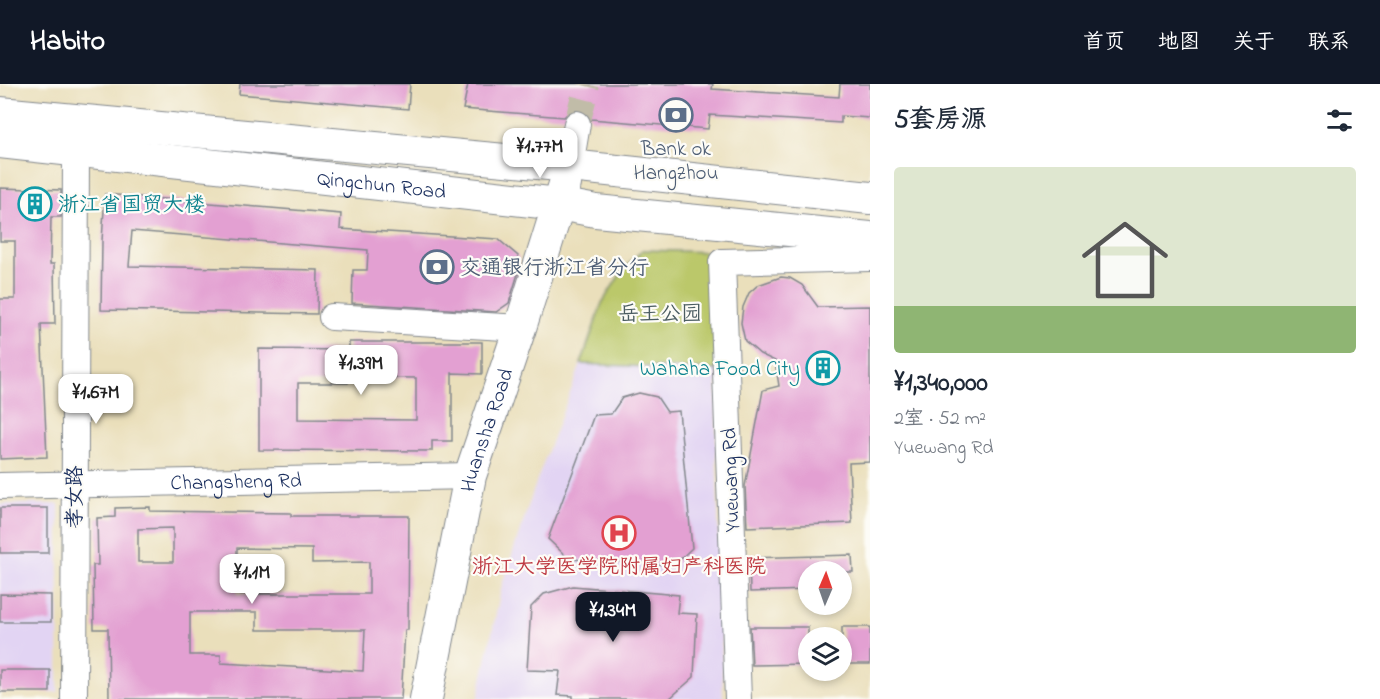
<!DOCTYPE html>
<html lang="zh">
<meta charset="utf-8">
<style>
body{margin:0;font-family:"Indie Flower","LXGW WenKai TC",sans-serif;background:#f2f2f3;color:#1f2937;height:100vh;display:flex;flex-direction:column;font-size:22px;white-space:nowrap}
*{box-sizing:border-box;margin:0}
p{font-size:20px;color:#747a83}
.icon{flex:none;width:33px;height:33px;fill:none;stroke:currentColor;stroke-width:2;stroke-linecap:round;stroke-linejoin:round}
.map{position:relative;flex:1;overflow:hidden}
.sheet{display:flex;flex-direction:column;background:#fff;width:510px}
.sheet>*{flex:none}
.needle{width:39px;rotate:2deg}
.controls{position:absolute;left:798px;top:477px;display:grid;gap:12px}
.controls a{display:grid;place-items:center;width:54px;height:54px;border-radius:50%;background:#fff;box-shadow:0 3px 9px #0003;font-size:30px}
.price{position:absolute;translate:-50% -51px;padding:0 14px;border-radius:12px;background:#fff;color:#222;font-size:20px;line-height:39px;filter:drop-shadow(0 2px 3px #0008)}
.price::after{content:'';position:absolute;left:50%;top:36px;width:18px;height:14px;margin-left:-9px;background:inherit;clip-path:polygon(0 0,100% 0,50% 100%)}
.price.on{background:#111827;color:#fff}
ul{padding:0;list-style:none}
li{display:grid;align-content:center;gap:12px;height:318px;padding:0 24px}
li+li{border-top:2px solid #e0e1e3}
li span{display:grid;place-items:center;height:186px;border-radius:6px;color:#555}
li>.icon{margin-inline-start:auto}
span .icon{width:108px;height:108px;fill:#fffc;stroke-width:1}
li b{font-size:26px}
h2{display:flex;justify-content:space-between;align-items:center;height:72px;padding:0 24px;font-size:26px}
header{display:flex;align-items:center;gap:36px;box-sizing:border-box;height:84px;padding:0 30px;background:#111827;color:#fff}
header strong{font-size:28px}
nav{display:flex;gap:33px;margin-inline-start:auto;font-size:21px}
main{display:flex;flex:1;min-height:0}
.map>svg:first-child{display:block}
.built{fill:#e2d4f3}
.green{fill:#bbc86a;stroke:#6b7c64;stroke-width:1.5}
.building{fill:#e3a0d2;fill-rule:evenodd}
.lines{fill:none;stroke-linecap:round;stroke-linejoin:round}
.minor-tunnel{stroke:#c1bca8;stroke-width:26;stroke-dasharray:26 13;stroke-linecap:butt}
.minor-casing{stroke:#82878c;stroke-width:28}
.major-casing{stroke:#82878c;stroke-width:34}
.minor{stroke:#fff;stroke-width:26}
.major{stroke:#fff;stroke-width:32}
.labels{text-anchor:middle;stroke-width:4.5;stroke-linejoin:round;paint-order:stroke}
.service-label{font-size:21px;fill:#4e5e75;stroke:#fdfcf7}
.street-label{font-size:21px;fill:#1b2f5e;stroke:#fdfcf7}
.culture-label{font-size:21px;fill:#0d838f;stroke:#fdfcf7;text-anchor:start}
.park-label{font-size:21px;fill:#4b5d62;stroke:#fdfcf7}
.health-label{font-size:21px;fill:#be3a42;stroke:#fdfcf7}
</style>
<header>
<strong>Habito</strong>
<nav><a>首页</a><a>地图</a><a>关于</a><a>联系</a></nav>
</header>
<main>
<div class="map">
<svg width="870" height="615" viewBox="0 0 870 615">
<rect width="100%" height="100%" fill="#fdfcf7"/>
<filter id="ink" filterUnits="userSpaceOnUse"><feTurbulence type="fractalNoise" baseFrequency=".0167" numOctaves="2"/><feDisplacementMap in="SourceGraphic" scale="12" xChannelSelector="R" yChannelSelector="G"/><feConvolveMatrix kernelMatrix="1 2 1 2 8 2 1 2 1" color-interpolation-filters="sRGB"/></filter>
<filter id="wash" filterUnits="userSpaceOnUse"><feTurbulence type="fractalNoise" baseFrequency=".008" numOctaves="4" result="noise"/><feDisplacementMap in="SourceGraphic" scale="24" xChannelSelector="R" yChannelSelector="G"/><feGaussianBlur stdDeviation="1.35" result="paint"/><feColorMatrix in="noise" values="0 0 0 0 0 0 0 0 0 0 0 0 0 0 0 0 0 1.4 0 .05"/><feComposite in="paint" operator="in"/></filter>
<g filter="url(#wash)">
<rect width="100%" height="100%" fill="#eadfbb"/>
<!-- built -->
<g class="built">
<polygon points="581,280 717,286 716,357 723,615 478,615 502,501 537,396"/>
<polygon points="0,420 59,420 58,608 0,608"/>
</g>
<!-- green -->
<polygon class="green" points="642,166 713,168 717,286 581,280 602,219 621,189"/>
<g id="blocks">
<!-- building -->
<g class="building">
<polygon points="240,0 410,0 408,25 239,10"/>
<polygon points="468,0 713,0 712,5 839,13 840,0 870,0 870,34 841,32 841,39 710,31 708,45 591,35 587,29 579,25 571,26 564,33 463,25"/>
<polygon points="0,104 61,106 61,133 51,133 50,180 54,180 55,240 41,240 47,373 0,375 0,215 15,215 15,157 0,157"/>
<polygon points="105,110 341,130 340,145 498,155 518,172 520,183 509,219 496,228 352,219 353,186 367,186 368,166 132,147 129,182 318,186 317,230 101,226 102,157"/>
<polygon points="781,193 790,194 802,201 818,223 870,222 870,378 849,379 852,439 747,443 745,402 763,306 779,302 775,277 760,270 745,257 741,239 743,223 749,209 758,201"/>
<path d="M349,258H482V290L452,289V357H432V367L259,366V265L349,266ZM348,293L416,294V336L298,335V299H348Z"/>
<polygon points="639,309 657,313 667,328 679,327 692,464 674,481 569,475 548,455 594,331 611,330 622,314"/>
<path d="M150,423V427L291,429V432H409L408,546H405L401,615H109L108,545H94L93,481H98L97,434L115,433V424ZM173,444V478H138V445ZM237,464L312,465V479L369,478V510H237ZM190,528H257V546H365L363,587L221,579V571H190Z"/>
<rect x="0" y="424" width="48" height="45"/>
<polygon points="852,471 853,488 808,488 808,506 750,508 749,474"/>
<polygon points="573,502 679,511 677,529 697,530 694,593 669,615 573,615 573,612 557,611 560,587 527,586 531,523 544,510"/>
<polygon points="0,510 51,511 51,538 0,538"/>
<polygon points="750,543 808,543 808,580 752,581"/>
<rect x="842" y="543" width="28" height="37"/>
<rect x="0" y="586" width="50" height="22"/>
</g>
</g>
</g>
<g filter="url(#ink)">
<use href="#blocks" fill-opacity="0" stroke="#82878c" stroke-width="1.5"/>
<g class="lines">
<!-- minor-tunnel -->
<polyline class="minor-tunnel" points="577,40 587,0"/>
<defs>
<g id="minor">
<polyline points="570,82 577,40"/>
<polyline points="332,233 520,244"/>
<path id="s1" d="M0,402L470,392"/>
<polyline points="74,615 76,66"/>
<polyline points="738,615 722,178 870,174"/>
</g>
<g id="major">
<polyline points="0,29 570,82 870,114"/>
<path id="s2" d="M0,58L559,120L596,127L870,154"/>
<path id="s3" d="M426,615L470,392L520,244L565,100"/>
</g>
</defs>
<!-- minor casing -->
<use href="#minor" class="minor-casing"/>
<!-- major casing -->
<use href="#major" class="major-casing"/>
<!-- minor -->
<use href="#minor" class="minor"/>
<!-- major -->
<use href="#major" class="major"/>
</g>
</g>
<!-- icons -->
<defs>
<symbol id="bank-ring" viewBox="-11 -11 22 22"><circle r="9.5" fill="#fdfcf7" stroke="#5c6f8a" stroke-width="1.5"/><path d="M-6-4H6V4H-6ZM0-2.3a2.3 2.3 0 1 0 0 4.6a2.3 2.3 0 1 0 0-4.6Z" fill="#5c6f8a"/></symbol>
<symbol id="building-ring" viewBox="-11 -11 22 22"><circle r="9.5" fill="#fdfcf7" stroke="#0f9aa8" stroke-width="1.5"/><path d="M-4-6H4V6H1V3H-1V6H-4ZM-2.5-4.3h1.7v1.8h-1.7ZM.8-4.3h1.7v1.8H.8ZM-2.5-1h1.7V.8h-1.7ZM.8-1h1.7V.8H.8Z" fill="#0f9aa8"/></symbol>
<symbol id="hospital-ring" viewBox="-11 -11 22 22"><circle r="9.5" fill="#fdfcf7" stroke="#e0444e" stroke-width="1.5"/><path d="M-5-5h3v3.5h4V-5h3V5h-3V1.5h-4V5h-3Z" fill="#e0444e"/></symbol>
</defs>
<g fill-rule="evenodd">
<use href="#bank-ring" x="657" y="12" width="38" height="38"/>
<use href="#building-ring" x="16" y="101" width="38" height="38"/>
<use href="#bank-ring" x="418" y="164" width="38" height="38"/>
<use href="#building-ring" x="804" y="265" width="38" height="38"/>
<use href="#hospital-ring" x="600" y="430" width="38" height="38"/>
</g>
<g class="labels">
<!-- service labels -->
<g class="service-label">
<text x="676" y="71">Bank ok<tspan x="676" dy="24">Hangzhou</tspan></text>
<text x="460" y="190" text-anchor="start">交通银行浙江省分行</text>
</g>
<!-- street labels -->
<g class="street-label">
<text dy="7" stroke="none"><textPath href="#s2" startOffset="384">Qingchun Road</textPath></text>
<text dy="7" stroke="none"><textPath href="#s3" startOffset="276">Huansha Road</textPath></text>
<text transform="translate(730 396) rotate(-92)" y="7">Yuewang Rd</text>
<text dy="7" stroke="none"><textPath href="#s1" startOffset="236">Changsheng Rd</textPath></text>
<text transform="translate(74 413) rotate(-90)" y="7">孝女路</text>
</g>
<!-- culture labels -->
<g class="culture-label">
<text x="58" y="127">浙江省国贸大楼</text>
<text x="800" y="291" text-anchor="end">Wahaha Food City</text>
</g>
<!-- park labels -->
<g class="park-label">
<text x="660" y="236">岳王公园</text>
</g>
<!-- health labels -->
<g class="health-label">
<text x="619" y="489">浙江大学医学院附属妇产科医院</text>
</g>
</g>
</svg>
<div class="controls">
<a><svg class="needle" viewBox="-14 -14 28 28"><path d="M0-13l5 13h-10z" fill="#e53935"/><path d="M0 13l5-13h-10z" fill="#747a83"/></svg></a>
<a><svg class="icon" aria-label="layers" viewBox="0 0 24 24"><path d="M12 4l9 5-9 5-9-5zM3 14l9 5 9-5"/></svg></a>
</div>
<b class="price" style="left:540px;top:95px">¥1.77M</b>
<b class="price" style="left:361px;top:312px">¥1.39M</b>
<b class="price" style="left:96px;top:341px">¥1.67M</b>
<b class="price" style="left:252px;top:521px">¥1.1M</b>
<b class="price on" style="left:613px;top:559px">¥1.34M</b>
</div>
<section class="sheet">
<h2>5套房源<svg class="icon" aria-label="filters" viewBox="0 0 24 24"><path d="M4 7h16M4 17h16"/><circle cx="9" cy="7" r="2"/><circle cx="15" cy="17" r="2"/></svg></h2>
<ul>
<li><span style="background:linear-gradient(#dfe7d0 75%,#8fb573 0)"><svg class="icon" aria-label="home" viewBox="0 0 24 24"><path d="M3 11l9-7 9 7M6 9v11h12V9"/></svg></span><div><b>¥1,340,000</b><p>2室 · 52 m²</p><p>Yuewang Rd</p></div></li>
</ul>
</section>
</main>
